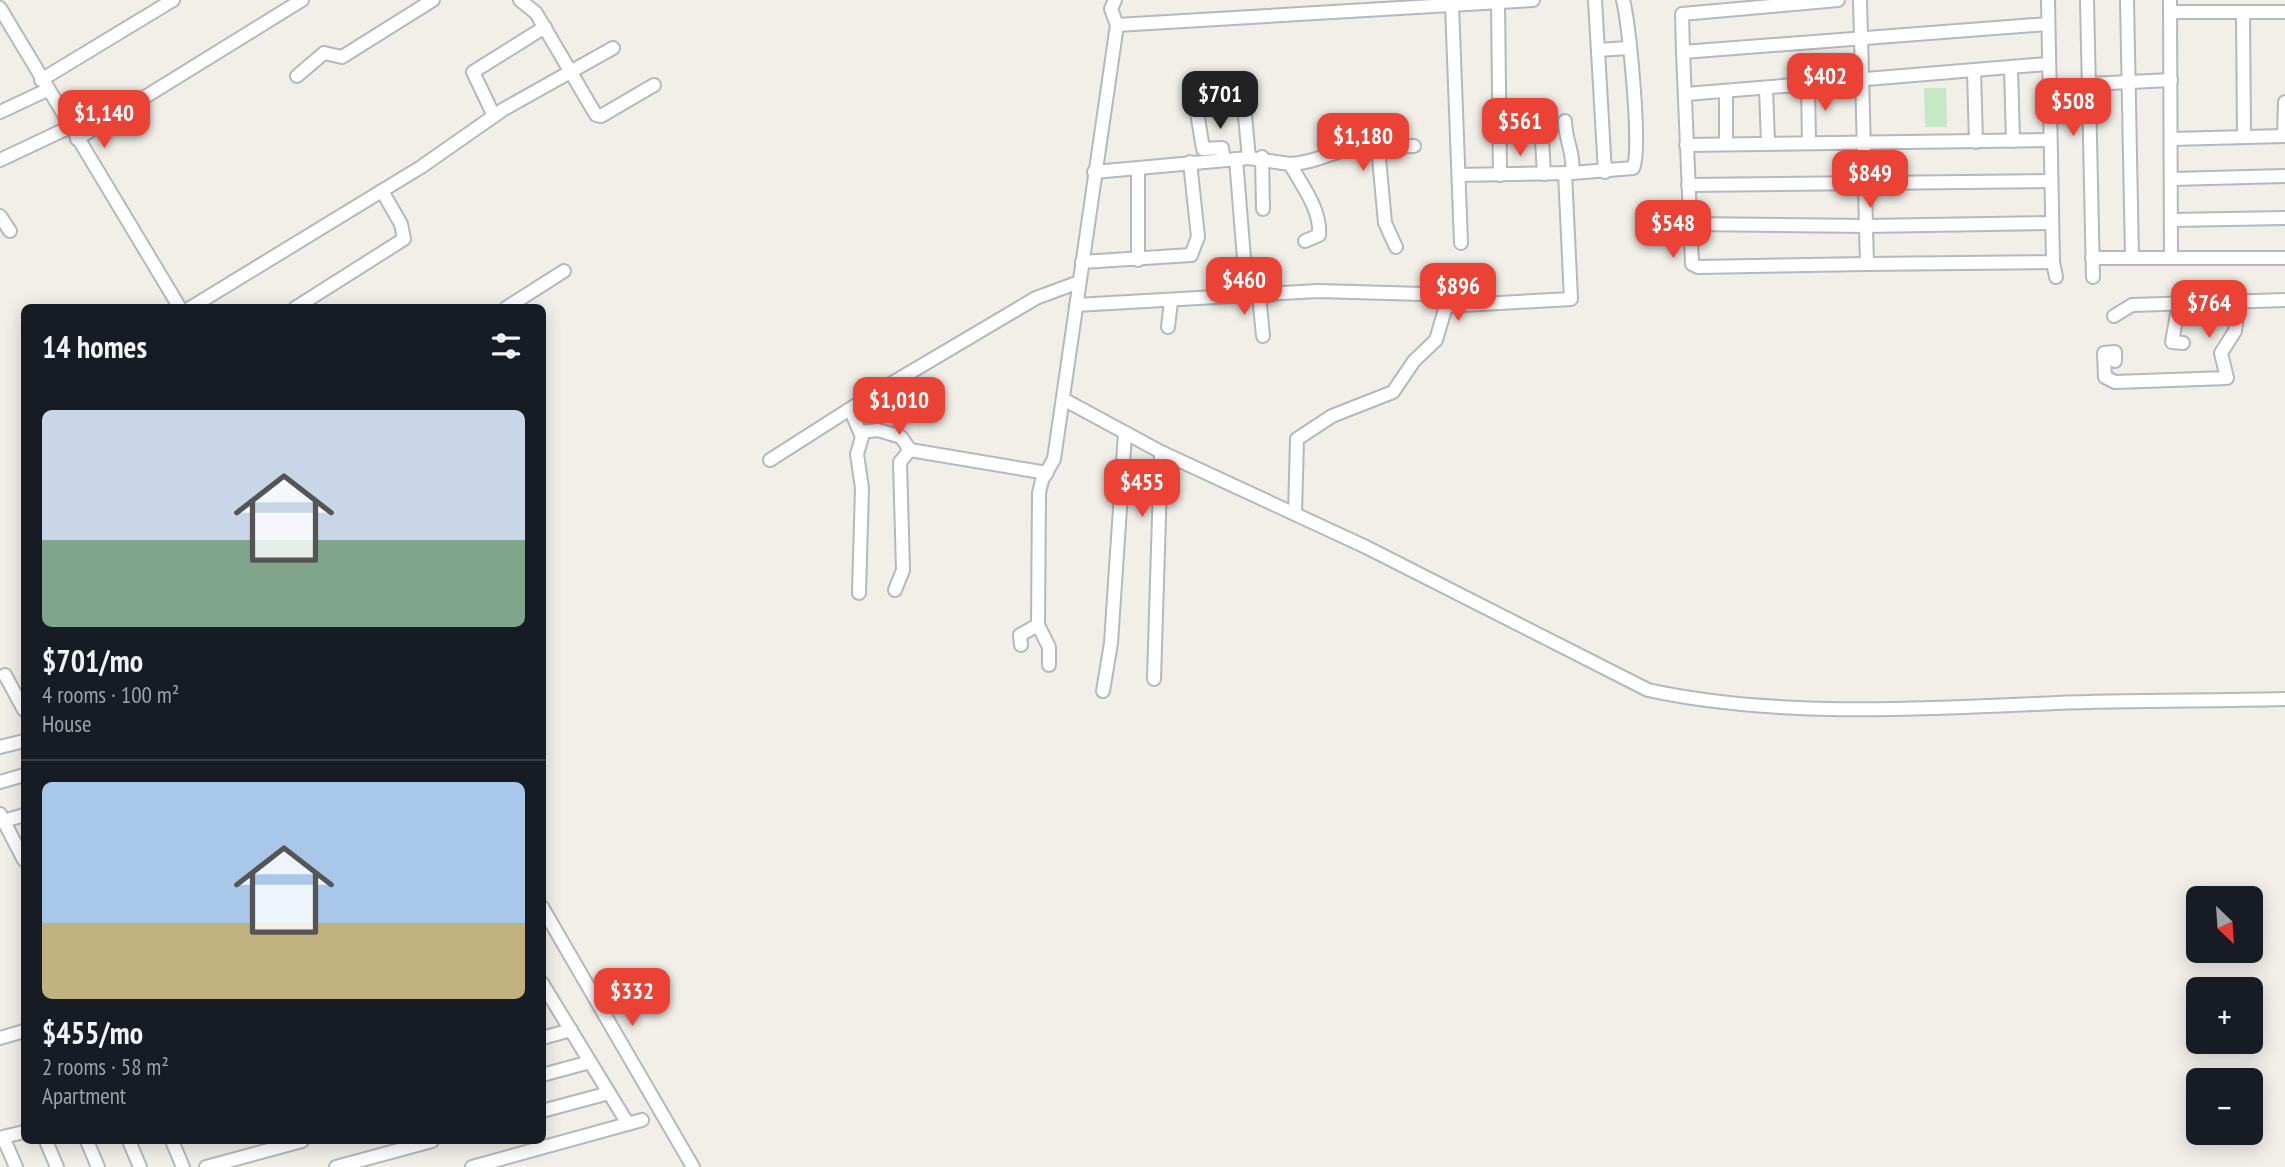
<!DOCTYPE html>
<meta charset="utf-8">
<style>
body{margin:0;font-family:"PT Sans Narrow",sans-serif;background:#242831;color:#f1f3f6;height:100vh;display:flex;flex-direction:column;font-size:26px;white-space:nowrap}
*{box-sizing:border-box;margin:0}
p{font-size:23px;color:#9ea1a6}
.icon{flex:none;width:38px;height:38px;fill:none;stroke:currentColor;stroke-width:2;stroke-linecap:round;stroke-linejoin:round}
.map{position:relative;flex:1;overflow:hidden}
.panel{position:absolute;left:21px;top:304px;width:525px;height:840px;display:flex;flex-direction:column;background:#171b24;border-radius:10px;box-shadow:0 4px 18px #0003}
.panel>*{flex:none}
.needle{width:46px;rotate:155deg}
.tools{position:absolute;left:2186px;top:886px;display:grid;gap:14px}
.tools a{display:grid;place-items:center;width:77px;height:77px;border-radius:10px;background:#171b24;box-shadow:0 4px 18px #0003;font-size:35px}
.price{position:absolute;translate:-50% -60px;padding:0 16px;border-radius:14px;background:#ea4335;color:#fff;font-size:23px;line-height:46px;filter:drop-shadow(0 2px 4px #0008)}
.price::after{content:'';position:absolute;left:50%;top:42px;width:21px;height:16px;margin-left:-10px;background:inherit;clip-path:polygon(0 0,100% 0,50% 100%)}
.price.selected{background:#222;color:#fff}
ul{padding:0;list-style:none}
li{display:grid;align-content:center;gap:14px;height:371px;padding:0 21px}
li+li{border-top:2px solid #363941}
li span{display:grid;place-items:center;height:217px;border-radius:10px;color:#555}
li>.icon{margin-inline-start:auto}
span .icon{width:126px;height:126px;fill:#fffc;stroke-width:1}
li b{font-size:30px}
h2{display:flex;justify-content:space-between;align-items:center;height:84px;padding:0 21px;font-size:30px}
.map>svg:first-child{display:block}
.garden{fill:#c5e8c5}
.lines{fill:none;stroke-linecap:round;stroke-linejoin:round}
.minor-casing{stroke:#b5b8bc;stroke-width:16}
.minor{stroke:#fff;stroke-width:12}
</style>
<div class="map">
<svg width="2285" height="1167" viewBox="0 0 2285 1167">
<rect width="100%" height="100%" fill="#f1efe8"/>
<!-- garden -->
<polygon class="garden" points="1924,88 1946,88 1947,127 1925,127"/>
<g class="lines">
<defs>
<g id="minor">
<polyline points="520,0 536,13 596,115 601,116 654,85"/>
<polyline points="1595,0 1605,172"/>
<polyline points="1838,0 1682,14 1683,52 2048,24"/>
<polyline points="1860,0 1867,264 2053,262 2048,0"/>
<polyline points="2087,0 2093,277"/>
<polyline points="2127,0 2132,258"/>
<polyline points="2170,0 2171,258"/>
<polyline points="1498,3 1500,175"/>
<polyline points="1452,5 1461,243"/>
<polyline points="0,8 180,308"/>
<polyline points="2171,12 2285,12"/>
<polyline points="2243,12 2244,137"/>
<polyline points="1117,25 1533,0"/>
<polyline points="1598,50 1628,48"/>
<polyline points="1683,52 1692,264 1698,267 1867,264"/>
<polyline points="2011,67 2013,141"/>
<polyline points="1974,71 1976,142"/>
<polyline points="297,76 324,53 342,57 433,0"/>
<polyline points="41,80 173,0"/>
<polyline points="1808,83 1809,143"/>
<polyline points="2089,84 2171,80"/>
<polyline points="1766,88 1768,143"/>
<polyline points="1726,92 1726,144"/>
<polyline points="1686,94 2047,64"/>
<polyline points="1195,100 1203,149 1222,148 1224,160"/>
<polyline points="0,112 47,90"/>
<polyline points="494,116 473,72 545,27"/>
<polyline points="1245,116 1249,158"/>
<polyline points="1501,120 1541,123 1544,174"/>
<path d="M1565,121C1565,140 1575,155 1572,173"/>
<polyline points="2284,136 2285,102"/>
<polyline points="77,139 302,0"/>
<polyline points="2171,139 2285,136"/>
<polyline points="1686,145 2049,140"/>
<polyline points="1378,147 1414,146"/>
<polyline points="1262,157 1263,209"/>
<polyline points="1236,159 1247,296"/>
<polyline points="0,160 70,127"/>
<path d="M1290,164C1322,163 1346,142 1378,147L1385,223L1396,247"/>
<path d="M1094,172L1249,158L1290,164C1302,186 1321,209 1319,235L1305,241"/>
<path d="M1459,175L1572,173L1633,168C1642,151 1629,23 1623,0"/>
<polyline points="2172,179 2285,176"/>
<polyline points="1688,185 2050,181"/>
<polyline points="0,216 10,231"/>
<polyline points="2171,220 2285,218"/>
<polyline points="1689,224 1866,226 2051,223"/>
<polyline points="2092,258 2285,258"/>
<polyline points="1138,260 1138,169"/>
<polyline points="1082,262 1191,255 1198,237 1190,162"/>
<polyline points="2053,262 2056,277"/>
<polyline points="1259,295 1263,336"/>
<polyline points="2179,303 2172,342 2183,343"/>
<polyline points="1076,305 1318,291 1423,294"/>
<polyline points="190,308 421,167 504,109 613,48"/>
<polyline points="295,308 404,239 401,224 382,191"/>
<polyline points="506,308 564,271"/>
<polyline points="2114,316 2132,305 2285,300"/>
<polyline points="1168,327 1171,301"/>
<polyline points="2115,361 2115,352 2104,353 2105,377 2115,382 2227,378 2221,353 2235,331 2239,300"/>
<polyline points="1063,399 1161,452 1154,679"/>
<polyline points="851,411 862,437 857,454 862,488 859,593"/>
<polyline points="861,432 878,430 901,437 910,450"/>
<path d="M1161,452L1366,547L1648,690C1776,718 1926,709 2056,703C2133,700 2209,701 2285,699"/>
<polyline points="770,460 867,398 1036,298 1079,282"/>
<polyline points="1295,514 1297,439 1332,416 1393,392 1414,361 1436,340 1446,306 1571,299 1565,173"/>
<polyline points="895,590 903,570 900,462 910,450 1047,473"/>
<polyline points="1021,645 1020,635 1038,625"/>
<polyline points="1049,665 1049,647 1038,625 1039,493 1042,480 1054,459 1117,25 1111,9 1115,0"/>
<polyline points="5,675 24,710"/>
<polyline points="1103,691 1111,643 1125,433"/>
<polyline points="0,747 24,741"/>
<polyline points="0,782 24,775"/>
<polyline points="0,814 24,860"/>
<polyline points="4,821 24,815"/>
<polyline points="542,907 693,1167"/>
<polyline points="542,983 628,1124"/>
<polyline points="0,1038 24,1031"/>
<polyline points="542,1038 571,1030"/>
<polyline points="542,1075 590,1062"/>
<polyline points="542,1111 609,1093"/>
<polyline points="46,1141 57,1167"/>
<polyline points="87,1141 98,1167"/>
<polyline points="129,1141 140,1167"/>
<polyline points="172,1141 183,1167"/>
<polyline points="16,1167 3,1137 24,1132"/>
<polyline points="206,1167 302,1141"/>
<polyline points="336,1167 432,1141"/>
<polyline points="472,1167 642,1120"/>
</g>
</defs>
<!-- minor casing -->
<use href="#minor" class="minor-casing"/>
<!-- minor -->
<use href="#minor" class="minor"/>
</g>
</svg>
<div class="tools">
<a><svg class="needle" viewBox="-14 -14 28 28"><path d="M0-13l5 13h-10z" fill="#e53935"/><path d="M0 13l5-13h-10z" fill="#9ea1a6"/></svg></a>
<a>+</a>
<a>−</a>
</div>
<b class="price" style="left:1825px;top:113px">$402</b>
<b class="price selected" style="left:1220px;top:131px">$701</b>
<b class="price" style="left:2073px;top:138px">$508</b>
<b class="price" style="left:104px;top:150px">$1,140</b>
<b class="price" style="left:1520px;top:158px">$561</b>
<b class="price" style="left:1363px;top:173px">$1,180</b>
<b class="price" style="left:1870px;top:210px">$849</b>
<b class="price" style="left:1673px;top:260px">$548</b>
<b class="price" style="left:1244px;top:317px">$460</b>
<b class="price" style="left:1458px;top:323px">$896</b>
<b class="price" style="left:2209px;top:340px">$764</b>
<b class="price" style="left:899px;top:437px">$1,010</b>
<b class="price" style="left:1142px;top:519px">$455</b>
<b class="price" style="left:632px;top:1028px">$332</b>
<section class="panel">
<h2>14 homes<svg class="icon" aria-label="filters" viewBox="0 0 24 24"><path d="M4 7h16M4 17h16"/><circle cx="9" cy="7" r="2"/><circle cx="15" cy="17" r="2"/></svg></h2>
<ul>
<li><span style="background:linear-gradient(#c9d6e8 60%,#7fa58c 0)"><svg class="icon" aria-label="home" viewBox="0 0 24 24"><path d="M3 11l9-7 9 7M6 9v11h12V9"/></svg></span><div><b>$701/mo</b><p>4 rooms · 100 m²</p><p>House</p></div></li>
<li><span style="background:linear-gradient(#a9c7e8 65%,#c2b280 0)"><svg class="icon" aria-label="home" viewBox="0 0 24 24"><path d="M3 11l9-7 9 7M6 9v11h12V9"/></svg></span><div><b>$455/mo</b><p>2 rooms · 58 m²</p><p>Apartment</p></div></li>
</ul>
</section>
</div>
